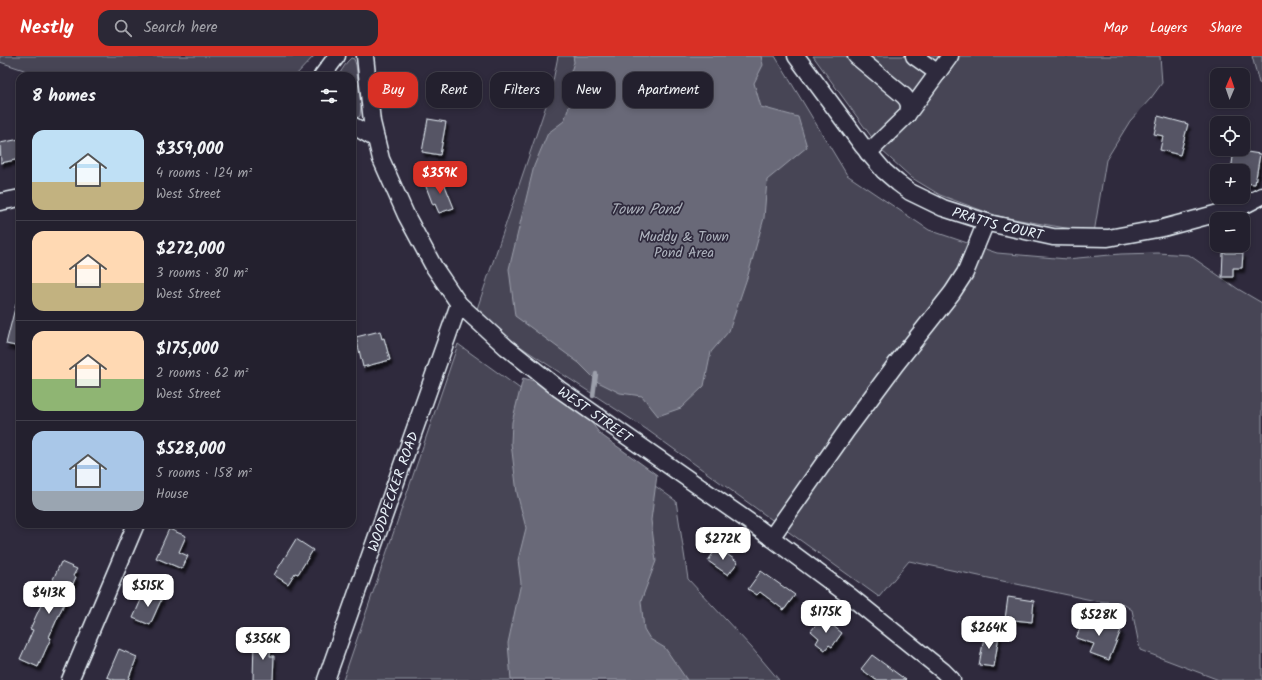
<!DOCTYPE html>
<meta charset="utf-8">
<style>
body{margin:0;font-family:Kalam,sans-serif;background:#2b2836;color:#f1f3f6;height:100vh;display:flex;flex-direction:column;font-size:15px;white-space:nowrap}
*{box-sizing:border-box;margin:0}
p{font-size:13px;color:#a3a3aa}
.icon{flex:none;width:22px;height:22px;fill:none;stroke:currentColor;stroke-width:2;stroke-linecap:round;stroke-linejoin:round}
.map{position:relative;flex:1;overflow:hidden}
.sheet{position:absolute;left:16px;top:16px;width:340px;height:456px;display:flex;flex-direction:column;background:#23202e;border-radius:12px;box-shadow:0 2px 6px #0003,0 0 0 1px #403e4a}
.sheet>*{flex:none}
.hud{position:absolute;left:368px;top:16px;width:380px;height:36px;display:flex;gap:8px}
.needle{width:26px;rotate:2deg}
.buttons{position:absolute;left:1210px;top:12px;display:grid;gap:8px}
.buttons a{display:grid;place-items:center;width:40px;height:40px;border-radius:8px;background:#23202e;box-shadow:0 2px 6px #0003,0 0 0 1px #403e4a;font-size:20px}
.price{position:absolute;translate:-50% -34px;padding:0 9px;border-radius:8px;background:#fff;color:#222;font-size:13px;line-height:26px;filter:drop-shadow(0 1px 2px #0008)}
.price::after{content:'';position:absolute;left:50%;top:24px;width:12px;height:9px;margin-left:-6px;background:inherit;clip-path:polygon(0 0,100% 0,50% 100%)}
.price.active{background:#d93025;color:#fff}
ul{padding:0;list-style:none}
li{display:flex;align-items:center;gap:12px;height:100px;padding:0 16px}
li+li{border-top:1px solid #403e4a}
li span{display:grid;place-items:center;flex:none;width:112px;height:80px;border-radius:12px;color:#555}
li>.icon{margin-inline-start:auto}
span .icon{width:48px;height:48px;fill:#fffc;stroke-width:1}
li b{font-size:17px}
h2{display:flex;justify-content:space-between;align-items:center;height:48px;padding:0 16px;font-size:17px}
.pill{padding:0 14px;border-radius:12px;background:#23202e;box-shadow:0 2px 6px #0003,0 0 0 1px #403e4a;font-size:14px;line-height:36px}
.pill.active{background:#d93025;color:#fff}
header{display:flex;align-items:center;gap:24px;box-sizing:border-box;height:56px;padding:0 20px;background:#d93025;color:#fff}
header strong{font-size:19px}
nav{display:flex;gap:22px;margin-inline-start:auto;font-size:14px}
.search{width:280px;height:36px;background:#2b2836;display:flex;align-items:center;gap:10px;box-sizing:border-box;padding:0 14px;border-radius:12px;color:#a3a3aa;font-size:15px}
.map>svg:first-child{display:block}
.green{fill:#464455;stroke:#979aa6}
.water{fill:#696978;stroke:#9c9fab}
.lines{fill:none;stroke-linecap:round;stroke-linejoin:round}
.stream{stroke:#9c9fab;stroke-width:4.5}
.building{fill:#575565;stroke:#e8f1f8;filter:url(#shadow)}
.minor-casing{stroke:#e8f1f8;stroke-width:19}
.minor{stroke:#2f2a3d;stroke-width:16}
.labels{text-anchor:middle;stroke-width:3.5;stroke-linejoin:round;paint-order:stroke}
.street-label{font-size:14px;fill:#e8f1f8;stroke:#2f2a3d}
.park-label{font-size:14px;fill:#afb4bf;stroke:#2f2a3d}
.water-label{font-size:15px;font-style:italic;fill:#afb4be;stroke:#2f2a3d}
</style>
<header>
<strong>Nestly</strong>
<div class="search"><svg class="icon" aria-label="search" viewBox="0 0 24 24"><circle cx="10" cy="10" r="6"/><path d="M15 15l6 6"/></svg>Search here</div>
<nav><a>Map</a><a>Layers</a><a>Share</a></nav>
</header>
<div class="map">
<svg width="1262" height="624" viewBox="0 0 1262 624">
<defs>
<filter id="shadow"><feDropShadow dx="2.5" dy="4.5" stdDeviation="1" flood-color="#0009"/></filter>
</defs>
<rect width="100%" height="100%" fill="#2f2a3d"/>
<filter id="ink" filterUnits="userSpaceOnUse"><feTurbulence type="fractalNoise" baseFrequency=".025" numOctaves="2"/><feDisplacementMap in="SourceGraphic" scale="8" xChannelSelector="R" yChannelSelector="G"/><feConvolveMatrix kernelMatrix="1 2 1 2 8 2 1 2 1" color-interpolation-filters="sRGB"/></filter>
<g filter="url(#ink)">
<!-- green -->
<g class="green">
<polygon points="0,0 314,0 295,20 42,20 0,6"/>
<polygon points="558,0 775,0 847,119 929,174 997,197 1067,203 1121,198 1158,197 1189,199 1238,233 1262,247 1262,624 1219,624 1140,594 1132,554 1122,547 1096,545 909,505 879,541 646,373 527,295 488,268 477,253 551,35"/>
<polygon points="813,0 1160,0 1162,27 1151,42 1130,65 1106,104 1094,177 997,160 940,139 912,122 881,94"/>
<polygon points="1252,0 1262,0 1262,28 1259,27"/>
<polygon points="351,2 354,3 356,9 361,50 360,60 357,62 352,61 352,20 338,20 347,6"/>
<polygon points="458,288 676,445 688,523 751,591 779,624 343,624"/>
</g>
<!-- water -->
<g class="water">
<polygon points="573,0 761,0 763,9 754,27 761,51 798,61 807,91 767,124 764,162 748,219 729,275 711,296 704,330 681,352 658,360 642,340 620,337 598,326 579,307 515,260 509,213 534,110 548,77 564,65 574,36 568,25 574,6"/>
<polygon points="523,322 538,326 583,355 600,378 657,419 651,464 656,505 641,545 644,573 650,583 665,592 687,624 511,624 508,587 521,527 518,504 526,472 517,437 511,387 512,366"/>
</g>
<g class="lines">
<!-- stream -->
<polyline class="stream" points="593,340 596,318"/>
</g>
<!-- building -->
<g class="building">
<polygon points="1158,60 1188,68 1180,99 1160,94 1163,80 1154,78"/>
<polygon points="428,63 446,66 440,99 422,96"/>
<polygon points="20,83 20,103 1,107 0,87"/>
<polygon points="1234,94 1260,98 1255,128 1243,127 1243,115 1231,115"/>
<polygon points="442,122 454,152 439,157 435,148 433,149 425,128"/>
<polygon points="1223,197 1243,197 1242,212 1233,212 1233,221 1222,221"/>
<polygon points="16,248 20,248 20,291 6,288"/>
<polygon points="380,275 382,283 384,282 390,304 363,311 356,281"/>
<polygon points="169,473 186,480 179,496 188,500 182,513 156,502"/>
<polygon points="296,483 313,494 298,518 295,517 288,528 274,519"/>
<polygon points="717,491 738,506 728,519 708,505"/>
<polygon points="61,506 77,513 73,520 76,521 49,581 51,582 38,611 20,603 33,574 30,573"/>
<polygon points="761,515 795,539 784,554 760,536 757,539 748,533"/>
<polygon points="145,535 162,542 150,569 133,562"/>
<polygon points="1008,541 1034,545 1032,566 1005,563"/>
<polygon points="1085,560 1121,574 1109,604 1090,597 1094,588 1076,582"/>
<polygon points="822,561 842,577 832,591 829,589 825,594 816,587 819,582 811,575"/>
<polygon points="985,576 999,579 994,611 979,609"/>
<polygon points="254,584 271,584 270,600 274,600 273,624 253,624"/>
<polygon points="119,593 137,601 128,624 115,624 107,621"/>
<polygon points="872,599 906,624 876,624 861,613"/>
</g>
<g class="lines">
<defs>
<g id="minor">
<path id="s1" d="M365,0L372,66L381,103L406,159L434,211L459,248L506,291L559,333L754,469L851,541L943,615L952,624"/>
<path id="s2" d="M796,0L862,89L884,115L898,127L910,136L943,152L993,168L1053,181L1108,182L1163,172L1241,151L1262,140"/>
<path d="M856,0L904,40C910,46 910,52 907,59L868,97"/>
<polyline points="914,0 938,17"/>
<polyline points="322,20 337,0"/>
<polyline points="907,59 950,0"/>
<polyline points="352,69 376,83"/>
<polyline points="0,146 20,142"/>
<polyline points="771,482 847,374 896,308 952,237 965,217 986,166"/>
<polyline points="70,624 136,468"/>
<path id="s3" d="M326,624L459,248"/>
</g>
</defs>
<!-- minor casing -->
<use href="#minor" class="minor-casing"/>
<!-- minor -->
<use href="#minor" class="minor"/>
</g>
</g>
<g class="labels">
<!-- street labels -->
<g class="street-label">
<text dy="5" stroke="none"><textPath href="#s2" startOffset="272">PRATTS COURT</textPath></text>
<text dy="5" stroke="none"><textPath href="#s1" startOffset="445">WEST STREET</textPath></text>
<text dy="5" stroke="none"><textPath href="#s3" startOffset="200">WOODPECKER ROAD</textPath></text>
</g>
<!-- park labels -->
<g class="park-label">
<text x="684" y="185">Muddy &amp; Town<tspan x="684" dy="16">Pond Area</tspan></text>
</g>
<!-- water labels -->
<g class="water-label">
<text x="645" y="158">Town Pond</text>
</g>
</g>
</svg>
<div class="buttons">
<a><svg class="needle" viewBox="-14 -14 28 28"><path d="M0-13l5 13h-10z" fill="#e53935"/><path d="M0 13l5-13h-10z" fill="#a3a3aa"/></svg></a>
<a><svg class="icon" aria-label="locate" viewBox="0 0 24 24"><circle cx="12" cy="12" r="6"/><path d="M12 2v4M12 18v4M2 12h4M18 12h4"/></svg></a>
<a>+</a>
<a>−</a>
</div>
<b class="price active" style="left:440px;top:139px">$359K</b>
<b class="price" style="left:723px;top:505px">$272K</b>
<b class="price" style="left:148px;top:552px">$515K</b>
<b class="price" style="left:49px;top:559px">$413K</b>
<b class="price" style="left:826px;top:578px">$175K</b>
<b class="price" style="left:1099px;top:581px">$528K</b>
<b class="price" style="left:989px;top:594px">$264K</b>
<b class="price" style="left:263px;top:605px">$356K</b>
<div class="hud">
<a class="pill active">Buy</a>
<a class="pill">Rent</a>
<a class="pill">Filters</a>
<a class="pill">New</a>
<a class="pill">Apartment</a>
</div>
<section class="sheet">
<h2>8 homes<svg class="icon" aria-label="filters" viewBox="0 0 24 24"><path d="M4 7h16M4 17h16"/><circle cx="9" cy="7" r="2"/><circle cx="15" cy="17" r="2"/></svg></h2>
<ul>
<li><span style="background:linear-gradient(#bfe0f5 65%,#c2b280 0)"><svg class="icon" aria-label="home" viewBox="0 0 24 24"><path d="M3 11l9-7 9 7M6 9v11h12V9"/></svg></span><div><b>$359,000</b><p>4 rooms · 124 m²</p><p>West Street</p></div></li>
<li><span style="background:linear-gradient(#ffd9b3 65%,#c2b280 0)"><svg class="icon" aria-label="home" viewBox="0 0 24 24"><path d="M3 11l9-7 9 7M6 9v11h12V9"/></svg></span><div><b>$272,000</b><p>3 rooms · 80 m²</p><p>West Street</p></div></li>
<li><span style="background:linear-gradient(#ffd9b3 60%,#8fb573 0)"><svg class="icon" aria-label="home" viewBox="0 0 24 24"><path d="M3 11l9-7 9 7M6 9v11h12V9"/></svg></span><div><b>$175,000</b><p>2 rooms · 62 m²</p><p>West Street</p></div></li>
<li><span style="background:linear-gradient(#a9c7e8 75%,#9aa5b1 0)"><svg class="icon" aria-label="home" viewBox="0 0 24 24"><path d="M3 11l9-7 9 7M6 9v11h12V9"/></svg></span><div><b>$528,000</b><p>5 rooms · 158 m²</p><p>House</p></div></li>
</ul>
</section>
</div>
